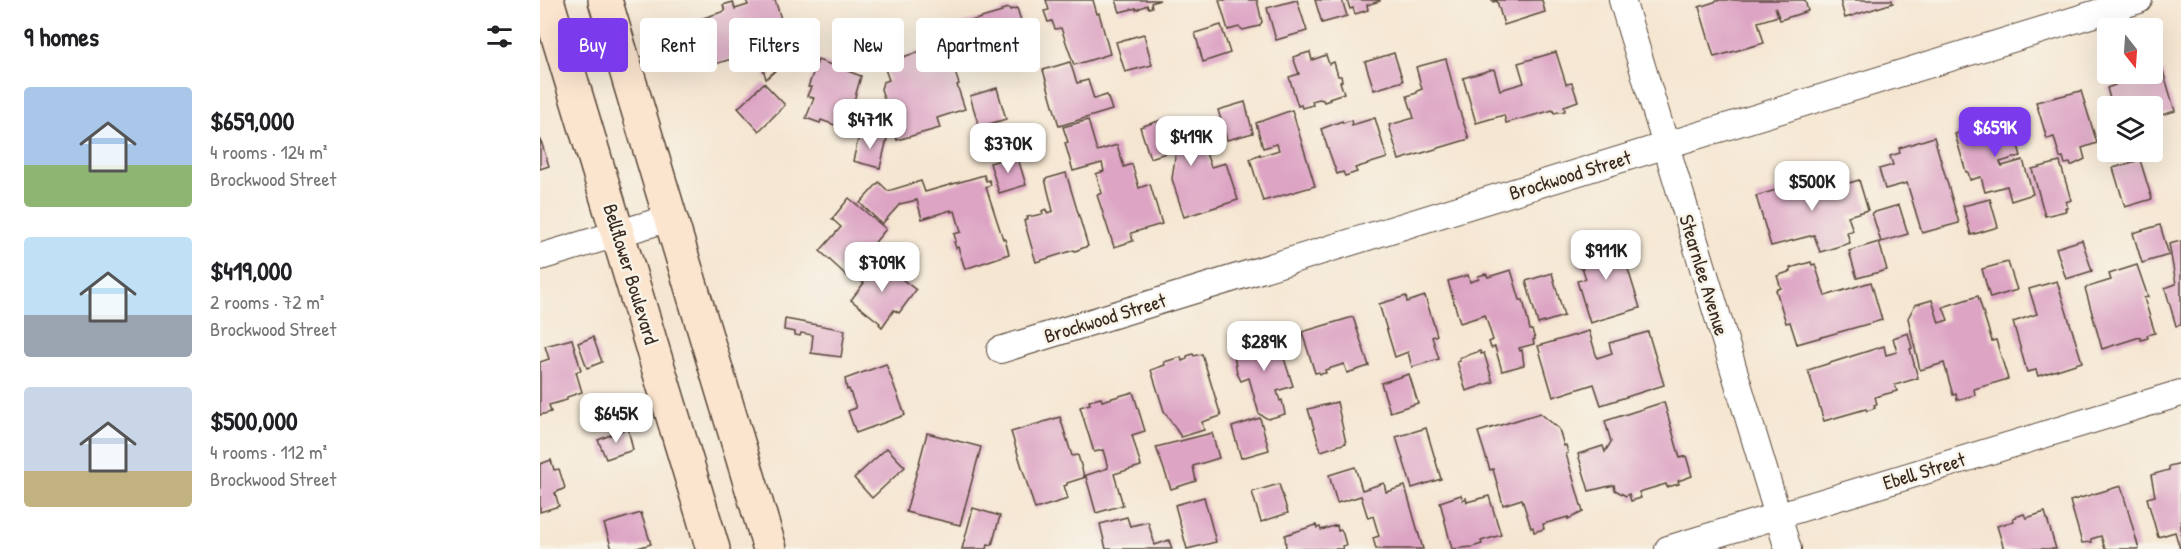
<!DOCTYPE html>
<meta charset="utf-8">
<style>
body{margin:0;font-family:"Patrick Hand",sans-serif;background:#f6f6f6;color:#202124;height:100vh;display:flex;flex-direction:column;font-size:22px;white-space:nowrap}
*{box-sizing:border-box;margin:0}
p{font-size:20px;color:#757577}
.icon{flex:none;width:33px;height:33px;fill:none;stroke:currentColor;stroke-width:2;stroke-linecap:round;stroke-linejoin:round}
.map{position:relative;flex:1;overflow:hidden}
.panel{display:flex;flex-direction:column;background:#fff;width:540px}
.panel>*{flex:none}
.banner{position:absolute;left:18px;top:18px;width:570px;height:54px;display:flex;gap:12px}
.needle{width:39px;rotate:163deg}
.controls{position:absolute;left:1557px;top:18px;display:grid;gap:12px}
.controls a{display:grid;place-items:center;width:66px;height:66px;border-radius:6px;background:#fff;box-shadow:0 6px 24px #0002;font-size:30px}
.price{position:absolute;translate:-50% -51px;padding:0 14px;border-radius:12px;background:#fff;color:#222;font-size:20px;line-height:39px;filter:drop-shadow(0 2px 3px #0008)}
.price::after{content:'';position:absolute;left:50%;top:36px;width:18px;height:14px;margin-left:-9px;background:inherit;clip-path:polygon(0 0,100% 0,50% 100%)}
.price.current{background:#7c3aed;color:#fff}
ul{padding:0;list-style:none}
li{display:flex;align-items:center;gap:18px;height:150px;padding:0 24px}
li span{display:grid;place-items:center;flex:none;width:168px;height:120px;border-radius:6px;color:#555}
li>.icon{margin-inline-start:auto}
span .icon{width:72px;height:72px;fill:#fffc;stroke-width:1}
li b{font-size:26px}
h2{display:flex;justify-content:space-between;align-items:center;height:72px;padding:0 24px;font-size:26px}
.chip{padding:0 21px;border-radius:6px;background:#fff;box-shadow:0 6px 24px #0002;font-size:21px;line-height:54px}
.chip.current{background:#7c3aed;color:#fff}
main{display:flex;flex:1;min-height:0}
.map>svg:first-child{display:block}
.building{fill:#dda4c4}
.lines{fill:none;stroke-linecap:round;stroke-linejoin:round}
.minor-casing{stroke:#574639;stroke-width:28}
.secondary-casing{stroke:#574639;stroke-width:36}
.minor{stroke:#fff;stroke-width:26}
.secondary{stroke:#fce5cf;stroke-width:33}
.labels{text-anchor:middle;stroke-width:5;stroke-linejoin:round;paint-order:stroke}
.street-label{font-size:20px;fill:#3b2a1e;stroke:#f7f3e8}
</style>
<main>
<section class="panel">
<h2>9 homes<svg class="icon" aria-label="filters" viewBox="0 0 24 24"><path d="M4 7h16M4 17h16"/><circle cx="9" cy="7" r="2"/><circle cx="15" cy="17" r="2"/></svg></h2>
<ul>
<li><span style="background:linear-gradient(#a9c7e8 65%,#8fb573 0)"><svg class="icon" aria-label="home" viewBox="0 0 24 24"><path d="M3 11l9-7 9 7M6 9v11h12V9"/></svg></span><div><b>$659,000</b><p>4 rooms · 124 m²</p><p>Brockwood Street</p></div></li>
<li><span style="background:linear-gradient(#bfe0f5 65%,#9aa5b1 0)"><svg class="icon" aria-label="home" viewBox="0 0 24 24"><path d="M3 11l9-7 9 7M6 9v11h12V9"/></svg></span><div><b>$419,000</b><p>2 rooms · 72 m²</p><p>Brockwood Street</p></div></li>
<li><span style="background:linear-gradient(#c9d6e8 70%,#c2b280 0)"><svg class="icon" aria-label="home" viewBox="0 0 24 24"><path d="M3 11l9-7 9 7M6 9v11h12V9"/></svg></span><div><b>$500,000</b><p>4 rooms · 112 m²</p><p>Brockwood Street</p></div></li>
</ul>
</section>
<div class="map">
<svg width="1641" height="549" viewBox="0 0 1641 549">
<rect width="100%" height="100%" fill="#f7f3e8"/>
<filter id="ink" filterUnits="userSpaceOnUse"><feTurbulence type="fractalNoise" baseFrequency=".0167" numOctaves="2"/><feDisplacementMap in="SourceGraphic" scale="12" xChannelSelector="R" yChannelSelector="G"/><feConvolveMatrix kernelMatrix="1 2 1 2 8 2 1 2 1" color-interpolation-filters="sRGB"/></filter>
<filter id="wash" filterUnits="userSpaceOnUse"><feTurbulence type="fractalNoise" baseFrequency=".008" numOctaves="4" result="noise"/><feDisplacementMap in="SourceGraphic" scale="24" xChannelSelector="R" yChannelSelector="G"/><feGaussianBlur stdDeviation="1.35" result="paint"/><feColorMatrix in="noise" values="0 0 0 0 0 0 0 0 0 0 0 0 0 0 0 0 0 1.4 0 .05"/><feComposite in="paint" operator="in"/></filter>
<g filter="url(#wash)">
<rect width="100%" height="100%" fill="#f5e6d1"/>
<g id="blocks">
<!-- building -->
<g class="building">
<polygon points="206,0 235,0 248,41 244,42 245,44 230,47 236,70 226,79 222,65 208,69 204,55 175,64 160,19 185,11 183,5 193,2 195,9 208,5"/>
<polygon points="506,0 553,0 557,14 559,13 570,54 534,65 521,28 515,29 512,21 508,22 504,11 509,10"/>
<polygon points="576,0 620,0 611,3 612,7 609,8 607,5 596,10 596,8 580,12"/>
<polygon points="679,0 717,0 722,22 719,26 703,30 699,27 688,30"/>
<polygon points="757,0 767,31 736,40 727,8"/>
<polygon points="775,0 802,0 807,16 782,23"/>
<polygon points="807,0 840,0 840,1 827,5 828,10 815,14 813,8 810,9"/>
<polygon points="952,0 1002,0 1005,12 964,25 957,1 953,2"/>
<polygon points="1180,0 1265,0 1268,11 1240,20 1235,7 1238,16 1218,22 1224,43 1174,57 1159,7"/>
<polygon points="1300,0 1352,0 1353,3 1305,18"/>
<polygon points="469,8 470,10 477,8 493,59 469,65 467,57 448,63 449,64 437,66 424,23 462,12 461,10"/>
<polygon points="681,25 690,53 663,62 655,33"/>
<polygon points="604,34 612,65 585,72 576,42"/>
<polygon points="404,39 419,84 417,85 425,109 397,118 400,128 357,140 341,89 343,82 349,80 345,69 361,64 360,58 399,45 397,41"/>
<polygon points="770,52 772,60 786,55 789,64 794,62 798,76 801,76 802,81 800,82 804,93 789,98 790,100 784,102 783,100 779,99 772,101 773,105 762,108 761,105 758,106 749,77 759,74 753,57"/>
<polygon points="1016,52 1026,84 1032,83 1038,101 1024,106 1025,111 1014,113 1013,110 966,123 964,115 936,123 923,78 954,69 960,90 984,83 978,63"/>
<polygon points="854,53 863,81 834,90 825,62"/>
<polygon points="906,59 918,106 929,139 859,160 849,125 874,118 867,96 877,93 877,91 882,89 876,67"/>
<polygon points="278,60 321,76 306,129 281,120 280,123 266,118 274,98 267,96 271,87 268,87"/>
<polygon points="530,62 537,83 548,80 554,99 567,95 572,110 519,126 503,70"/>
<polygon points="1623,71 1635,111 1612,118 1612,106 1572,106 1567,88 1575,85 1574,81 1585,77 1586,83"/>
<polygon points="224,83 245,105 219,131 198,108"/>
<polygon points="457,88 466,119 439,127 430,96"/>
<polygon points="1541,91 1557,143 1542,148 1545,159 1531,166 1530,163 1525,164 1523,157 1520,158 1514,137 1507,139 1496,102"/>
<polygon points="705,102 713,133 687,140 678,110"/>
<polygon points="752,110 775,186 723,201 710,159 720,154 720,156 739,150 737,144 723,148 716,123"/>
<polygon points="628,118 634,136 667,126 672,142 668,143 670,152 666,153 671,167 686,163 698,200 644,217 632,179 636,150 610,158 600,127"/>
<polygon points="835,118 847,158 815,168 817,172 805,176 803,172 797,174 781,129 802,121 803,123 811,120 812,125"/>
<polygon points="1470,118 1481,156 1460,162 1462,166 1483,160 1493,194 1471,201 1467,186 1445,192 1441,177 1430,180 1428,172 1426,172 1415,134"/>
<polygon points="548,120 557,151 577,145 584,167 592,164 599,188 610,184 622,224 591,233 593,241 574,247 557,195 562,193 556,174 564,171 562,163 533,171 525,143 528,142 523,127"/>
<polygon points="320,131 347,139 340,168 313,161"/>
<polygon points="1394,137 1419,223 1382,233 1367,183 1345,189 1339,169 1353,165 1350,156 1360,153 1359,148"/>
<polygon points="0,138 9,166 0,169"/>
<polygon points="477,155 486,185 459,193 450,163"/>
<polygon points="1600,160 1612,199 1585,207 1573,168"/>
<polygon points="1520,162 1531,200 1526,202 1528,208 1525,208 1526,211 1505,216 1492,169"/>
<polygon points="526,173 548,246 535,251 534,250 496,262 484,221 488,219 487,217 503,214 502,211 506,209 507,213 513,211 505,179"/>
<polygon points="1289,174 1293,188 1319,180 1328,210 1308,216 1313,231 1307,232 1310,243 1280,252 1274,235 1231,246 1216,196"/>
<polygon points="444,175 446,181 449,180 451,185 446,187 463,239 465,239 469,254 425,269 418,247 416,248 414,242 416,241 414,234 421,232 415,211 411,212 411,210 382,219 377,200 360,204 342,224 320,203 339,182 348,191 381,181 385,192"/>
<polygon points="309,198 346,229 307,276 280,251 301,227 292,219"/>
<polygon points="1450,199 1458,227 1431,235 1423,206"/>
<polygon points="1359,205 1368,234 1341,242 1332,213"/>
<polygon points="1620,225 1629,255 1602,263 1593,233"/>
<polygon points="1078,237 1100,308 1050,323 1037,281 1046,279 1042,267 1040,268 1036,254 1037,254 1037,250"/>
<polygon points="1542,240 1552,271 1526,279 1516,248"/>
<polygon points="1641,241 1641,325 1636,326 1625,288 1636,284 1629,244"/>
<polygon points="1339,242 1347,270 1317,278 1309,251"/>
<polygon points="333,257 376,290 359,313 354,310 342,327 339,324 340,323 311,300 324,283 321,281 324,277 327,280 331,273 324,268"/>
<polygon points="1271,262 1272,265 1275,264 1285,296 1331,282 1342,320 1257,344 1250,322 1246,323 1236,290 1241,288 1237,276 1251,271 1250,268"/>
<polygon points="1468,262 1477,290 1450,298 1442,269"/>
<polygon points="1597,265 1608,297 1604,298 1615,333 1607,335 1608,338 1601,340 1600,337 1562,349 1545,288 1571,280 1569,274"/>
<polygon points="971,270 980,300 983,300 990,330 992,330 995,339 993,340 994,344 979,348 980,351 982,350 984,365 962,371 955,347 951,348 949,342 953,340 945,315 920,323 908,281 928,275 930,282 939,279 938,276 946,274 948,277"/>
<polygon points="1012,273 1024,316 998,324 986,281"/>
<polygon points="1517,281 1542,362 1498,376 1496,370 1487,372 1473,322 1497,314 1489,289"/>
<polygon points="866,296 867,302 885,296 897,335 892,337 899,359 872,367 868,352 855,357 839,304"/>
<polygon points="1438,296 1452,341 1456,340 1468,379 1434,389 1435,395 1417,400 1416,394 1413,395 1404,363 1380,370 1368,318 1375,305 1392,300 1399,323 1408,320 1403,307"/>
<polygon points="813,317 829,366 807,373 804,364 785,370 786,373 780,374 779,372 775,373 762,332"/>
<polygon points="245,319 305,330 301,357 271,353 273,335 261,333 260,336 255,335 255,332 244,330"/>
<polygon points="735,331 753,386 737,391 740,401 742,400 745,414 728,419 719,414 709,378 701,381 697,373 692,344 716,337 716,335"/>
<polygon points="1049,331 1057,358 1072,353 1069,343 1108,332 1124,385 1061,405 1054,384 1013,397 998,346"/>
<polygon points="1368,333 1372,348 1370,349 1378,378 1355,385 1357,391 1335,397 1337,404 1334,405 1335,408 1327,411 1326,409 1284,421 1268,370 1344,346 1346,355 1357,352 1353,338"/>
<polygon points="53,337 62,362 47,368 38,343"/>
<polygon points="32,339 41,370 36,372 42,392 27,397 27,400 9,405 11,412 0,415 0,362 9,359 5,346"/>
<polygon points="940,351 941,354 944,353 953,382 926,391 917,362 920,361 919,358"/>
<polygon points="653,354 654,356 662,354 681,416 662,422 664,430 641,437 624,411 611,370 625,365 624,362 641,357 642,361 647,359 647,356"/>
<polygon points="346,364 365,415 316,433 308,411 316,408 309,389 307,390 305,379"/>
<polygon points="869,374 878,403 850,412 841,383"/>
<polygon points="593,392 605,431 592,435 601,466 574,474 583,505 556,513 546,477 527,483 527,485 524,486 528,499 495,509 471,432 520,417 532,456 538,455 544,476 568,468 563,450 554,452 540,407 550,404 549,401 561,398 562,401"/>
<polygon points="797,402 806,443 781,451 768,409"/>
<polygon points="1124,402 1140,458 1146,456 1152,476 1138,481 1139,484 1127,487 1126,484 1099,492 1101,498 1091,501 1089,494 1086,496 1075,490 1074,485 1049,491 1038,454 1063,446 1065,452 1071,442 1065,421"/>
<polygon points="1000,413 1019,429 1024,446 1026,445 1028,453 1026,454 1043,512 1028,519 1028,517 1003,524 1004,529 994,532 993,527 991,528 982,499 963,505 953,469 950,470 938,432"/>
<polygon points="720,418 729,450 701,458 692,427"/>
<polygon points="88,428 93,450 66,459 58,440"/>
<polygon points="886,428 901,479 872,488 856,437"/>
<polygon points="387,433 441,447 420,525 366,512"/>
<polygon points="672,433 679,458 653,466 656,481 631,489 616,447"/>
<polygon points="347,448 365,467 332,498 314,478"/>
<polygon points="11,460 14,470 19,469 25,488 15,493 19,506 0,512 0,464"/>
<polygon points="1641,463 1641,549 1640,549 1635,532 1618,537 1607,498 1615,496 1611,475 1629,470 1629,466"/>
<polygon points="815,467 822,490 844,483 846,492 865,486 883,549 836,549 833,538 839,536 833,516 828,518 821,496 797,503 789,475"/>
<polygon points="739,484 748,513 721,522 712,492"/>
<polygon points="1581,486 1599,549 1565,549 1561,536 1551,539 1552,542 1542,543 1530,501"/>
<polygon points="921,495 923,500 926,498 927,502 949,496 961,535 941,541 942,544 932,547 912,549 900,502"/>
<polygon points="664,497 676,542 647,549 635,505"/>
<polygon points="433,508 460,516 452,545 448,544 447,549 422,549"/>
<polygon points="1505,512 1516,549 1464,549 1457,526 1474,521 1473,518 1484,514 1486,518"/>
<polygon points="101,513 111,544 94,549 72,549 64,524"/>
<polygon points="587,517 590,526 608,522 615,545 629,540 632,549 566,549 560,524"/>
<polygon points="776,525 777,528 780,527 781,530 797,525 798,531 801,530 803,534 806,545 802,546 803,549 746,549 745,535"/>
</g>
</g>
</g>
<g filter="url(#ink)">
<use href="#blocks" fill-opacity="0" stroke="#574639" stroke-width="1.5"/>
<g class="lines">
<defs>
<g id="minor">
<polyline points="1082,0 1248,549"/>
<polyline points="0,257 130,218"/>
<polyline points="460,350 1599,0"/>
<polyline points="1128,549 1641,393"/>
</g>
<g id="secondary">
<polyline points="7,0 173,549"/>
<polyline points="65,0 230,549"/>
</g>
</defs>
<!-- minor casing -->
<use href="#minor" class="minor-casing"/>
<!-- secondary casing -->
<use href="#secondary" class="secondary-casing"/>
<!-- minor -->
<use href="#minor" class="minor"/>
<!-- secondary -->
<use href="#secondary" class="secondary"/>
</g>
</g>
<g class="labels">
<!-- street labels -->
<g class="street-label">
<text transform="translate(1030 175) rotate(-17)" y="7">Brockwood Street</text>
<text transform="translate(91 274) rotate(73)" y="7">Bellflower Boulevard</text>
<text transform="translate(1164 275) rotate(73)" y="7">Stearnlee Avenue</text>
<text transform="translate(565 318) rotate(-17)" y="7">Brockwood Street</text>
<text transform="translate(1384 471) rotate(-17)" y="7">Ebell Street</text>
</g>
</g>
</svg>
<div class="controls">
<a><svg class="needle" viewBox="-14 -14 28 28"><path d="M0-13l5 13h-10z" fill="#e53935"/><path d="M0 13l5-13h-10z" fill="#757577"/></svg></a>
<a><svg class="icon" aria-label="layers" viewBox="0 0 24 24"><path d="M12 4l9 5-9 5-9-5zM3 14l9 5 9-5"/></svg></a>
</div>
<b class="price" style="left:330px;top:150px">$471K</b>
<b class="price current" style="left:1455px;top:158px">$659K</b>
<b class="price" style="left:651px;top:167px">$419K</b>
<b class="price" style="left:468px;top:174px">$370K</b>
<b class="price" style="left:1272px;top:212px">$500K</b>
<b class="price" style="left:1066px;top:281px">$911K</b>
<b class="price" style="left:342px;top:293px">$709K</b>
<b class="price" style="left:724px;top:372px">$289K</b>
<b class="price" style="left:76px;top:444px">$645K</b>
<div class="banner">
<a class="chip current">Buy</a>
<a class="chip">Rent</a>
<a class="chip">Filters</a>
<a class="chip">New</a>
<a class="chip">Apartment</a>
</div>
</div>
</main>
